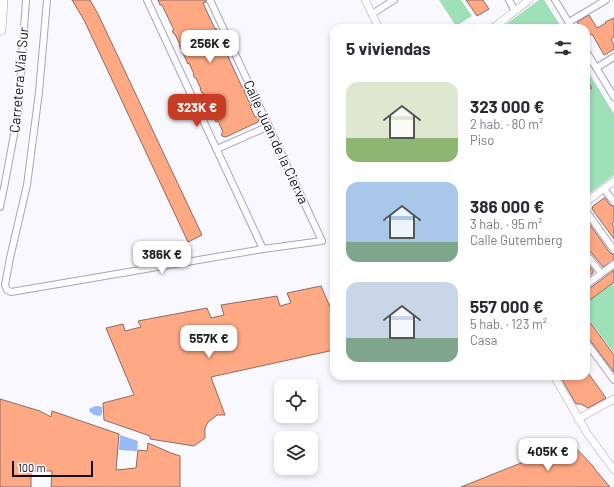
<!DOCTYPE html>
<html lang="es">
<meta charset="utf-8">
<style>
body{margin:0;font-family:Barlow,sans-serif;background:#f2f2f3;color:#2b2b33;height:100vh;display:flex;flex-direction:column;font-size:15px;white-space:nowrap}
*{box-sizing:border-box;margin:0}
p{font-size:13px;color:#7c7c81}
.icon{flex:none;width:22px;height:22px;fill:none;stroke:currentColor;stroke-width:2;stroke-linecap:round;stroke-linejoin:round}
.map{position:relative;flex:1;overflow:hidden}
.details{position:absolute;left:330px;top:24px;width:260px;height:356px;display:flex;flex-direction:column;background:#fff;border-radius:12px;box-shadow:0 2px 6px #0003}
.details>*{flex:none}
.buttons{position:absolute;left:274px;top:379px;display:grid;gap:8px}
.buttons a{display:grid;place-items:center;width:44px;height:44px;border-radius:8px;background:#fff;box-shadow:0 2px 6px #0003;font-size:20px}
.scale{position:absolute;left:12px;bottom:10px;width:81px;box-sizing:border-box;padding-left:4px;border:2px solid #120f1a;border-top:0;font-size:11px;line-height:14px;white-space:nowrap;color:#120f1a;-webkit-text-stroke:3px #fff;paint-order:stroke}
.price{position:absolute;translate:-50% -34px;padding:0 9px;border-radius:8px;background:#fff;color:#222;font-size:13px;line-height:26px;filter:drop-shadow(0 1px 2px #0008)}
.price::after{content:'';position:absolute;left:50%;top:24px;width:12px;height:9px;margin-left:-6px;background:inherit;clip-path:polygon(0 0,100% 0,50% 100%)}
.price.selected{background:#c73c24;color:#fff}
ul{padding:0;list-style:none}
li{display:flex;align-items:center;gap:12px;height:100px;padding:0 16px}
li span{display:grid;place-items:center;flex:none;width:112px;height:80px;border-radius:12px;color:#555}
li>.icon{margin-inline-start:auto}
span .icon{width:48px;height:48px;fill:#fffc;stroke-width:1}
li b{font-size:17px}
h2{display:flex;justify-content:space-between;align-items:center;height:48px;padding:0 16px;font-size:17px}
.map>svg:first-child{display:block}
.green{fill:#9ee0b7}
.water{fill:#97baf4}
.building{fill:#fea884;stroke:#8c6c60}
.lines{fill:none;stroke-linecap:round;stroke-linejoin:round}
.minor-casing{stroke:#aaa1bf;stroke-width:8}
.tertiary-casing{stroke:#aaa1bf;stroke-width:8}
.motorway-casing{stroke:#aaa1bf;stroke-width:12}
.minor{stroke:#fff;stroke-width:6}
.tertiary{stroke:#fff;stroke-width:7}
.motorway{stroke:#fff;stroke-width:11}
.labels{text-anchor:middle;stroke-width:3;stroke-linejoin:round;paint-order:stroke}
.street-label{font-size:14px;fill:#120f1a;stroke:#fff}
</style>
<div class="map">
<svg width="614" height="487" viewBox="0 0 614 487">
<rect width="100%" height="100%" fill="#faf8ff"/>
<!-- green -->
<g class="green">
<polygon points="439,0 461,0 472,16 456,26"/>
<polygon points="539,0 544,0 562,28 501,28"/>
<polygon points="586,68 614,114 614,175 586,196"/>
<polygon points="613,283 614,288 614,353 586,316 586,303"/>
</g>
<!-- water -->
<g class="water">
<polygon points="95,406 98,406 102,407 102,414 100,416 94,415 90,412 89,409"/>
<polygon points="120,435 138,441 137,451 119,450"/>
</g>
<!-- building -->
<g class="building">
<polygon points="72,0 90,0 98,14 202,235 188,242 84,20"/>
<polygon points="158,0 206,0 206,2 203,3 215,29 216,28 218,32 230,61 242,87 244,87 245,90 244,91 249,102 250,101 252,105 250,106 255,117 258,116 259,119 258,122 226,137 222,136 221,134 223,132 218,121 216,122 214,119 215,118 210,107 209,108 207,104 208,104 203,93 202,93 200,89 201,89 196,78 195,78 193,75 194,74 189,63 188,64 181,49 179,45 180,45 175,34 174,34 172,31 174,30 162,5 160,5"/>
<polygon points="466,0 483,0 489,9 477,16"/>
<polygon points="589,15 597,28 606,23 605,22 614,18 614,37 611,39 614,45 614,49 608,53 604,55 592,34 586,37 586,28 580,28 577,22"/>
<polygon points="586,78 592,88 586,92"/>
<polygon points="604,198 605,198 610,205 614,207 614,222 612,224 614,227 614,239 592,209 593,206"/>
<polygon points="586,219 610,253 614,255 614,260 603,267 590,251 586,250"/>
<polygon points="586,261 593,271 593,273 586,278"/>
<polygon points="614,270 614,282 586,303 586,289 589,289"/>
<polygon points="321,286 334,316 334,350 211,377 225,415 217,415 208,422 205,428 205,438 194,446 150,439 150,436 104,420 103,403 134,395 106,328 123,324 125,331 141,327 138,321 207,308 211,318 224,315 221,305 277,296 280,306 291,303 287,293"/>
<polygon points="586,317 614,355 614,372 586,335"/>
<polygon points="586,370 606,398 588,408 581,404 576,404 560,376 586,376"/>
<polygon points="0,399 40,411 51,417 52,411 119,434 116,470 136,468 138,450 147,451 148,443 171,453 180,456 180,487 51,487 52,471 31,471 31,487 0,487"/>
<polygon points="571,443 594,467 593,467 610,487 461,487"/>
</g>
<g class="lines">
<defs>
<g id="minor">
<polyline points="47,0 39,92 27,185 10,258 5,285 7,290 11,292 263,249 322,241 210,0"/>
<polyline points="147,0 263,249"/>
<polyline points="509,0 515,11"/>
<polyline points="555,0 572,28"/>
<polyline points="372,14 394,0"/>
<polyline points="569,22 606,0"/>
<polyline points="586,51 614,97"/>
<polyline points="596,68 614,57"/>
<polyline points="217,149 269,126"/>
<polyline points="604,189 614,202"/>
<polyline points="0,207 5,183 18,113 26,0"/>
<polyline points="586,211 614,250"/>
<polyline points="586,254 601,273"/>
<polyline points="586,285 614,264"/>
<polyline points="586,342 614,380"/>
</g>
<g id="tertiary">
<polyline points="365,0 379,28"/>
<polyline points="493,28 529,0"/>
<polyline points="586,202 614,181"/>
<polyline points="554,376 587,433 614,470"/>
<polyline points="578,419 614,399"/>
</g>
<polyline id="motorway" points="0,30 2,0"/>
</defs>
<!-- minor casing -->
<use href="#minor" class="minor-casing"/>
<!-- tertiary casing -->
<use href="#tertiary" class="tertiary-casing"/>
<!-- motorway casing -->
<use href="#motorway" class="motorway-casing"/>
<!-- minor -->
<use href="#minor" class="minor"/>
<!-- tertiary -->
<use href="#tertiary" class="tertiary"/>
<!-- motorway -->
<use href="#motorway" class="motorway"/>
</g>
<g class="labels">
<!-- street labels -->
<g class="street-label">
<text transform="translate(19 80) rotate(-85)" y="5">Carretera Vial Sur</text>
<text transform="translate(276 142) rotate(65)" y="5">Calle Juan de la Cierva</text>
</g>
</g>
</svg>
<div class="buttons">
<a><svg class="icon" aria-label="locate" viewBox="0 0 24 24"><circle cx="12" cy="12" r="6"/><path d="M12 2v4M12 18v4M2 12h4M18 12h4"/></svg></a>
<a><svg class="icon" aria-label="layers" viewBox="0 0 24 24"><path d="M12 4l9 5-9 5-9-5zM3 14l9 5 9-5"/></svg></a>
</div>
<div class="scale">100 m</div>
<b class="price" style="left:210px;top:64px">256K €</b>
<b class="price selected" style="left:197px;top:128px">323K €</b>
<b class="price" style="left:162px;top:275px">386K €</b>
<b class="price" style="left:209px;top:359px">557K €</b>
<b class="price" style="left:548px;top:472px">405K €</b>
<section class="details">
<h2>5 viviendas<svg class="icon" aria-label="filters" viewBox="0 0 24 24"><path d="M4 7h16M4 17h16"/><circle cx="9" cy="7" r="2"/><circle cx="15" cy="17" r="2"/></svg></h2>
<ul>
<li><span style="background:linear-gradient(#dfe7d0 70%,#8fb573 0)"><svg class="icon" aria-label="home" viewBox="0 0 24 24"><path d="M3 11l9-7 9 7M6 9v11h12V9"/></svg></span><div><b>323 000 €</b><p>2 hab. · 80 m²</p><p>Piso</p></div></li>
<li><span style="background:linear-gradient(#a9c7e8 75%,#7fa58c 0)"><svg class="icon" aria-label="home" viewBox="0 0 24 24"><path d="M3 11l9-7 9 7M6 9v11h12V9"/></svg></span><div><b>386 000 €</b><p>3 hab. · 95 m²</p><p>Calle Gutemberg</p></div></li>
<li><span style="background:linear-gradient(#c9d6e8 70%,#7fa58c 0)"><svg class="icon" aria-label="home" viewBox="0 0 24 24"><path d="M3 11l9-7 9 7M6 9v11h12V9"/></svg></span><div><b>557 000 €</b><p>5 hab. · 123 m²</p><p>Casa</p></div></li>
</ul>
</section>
</div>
